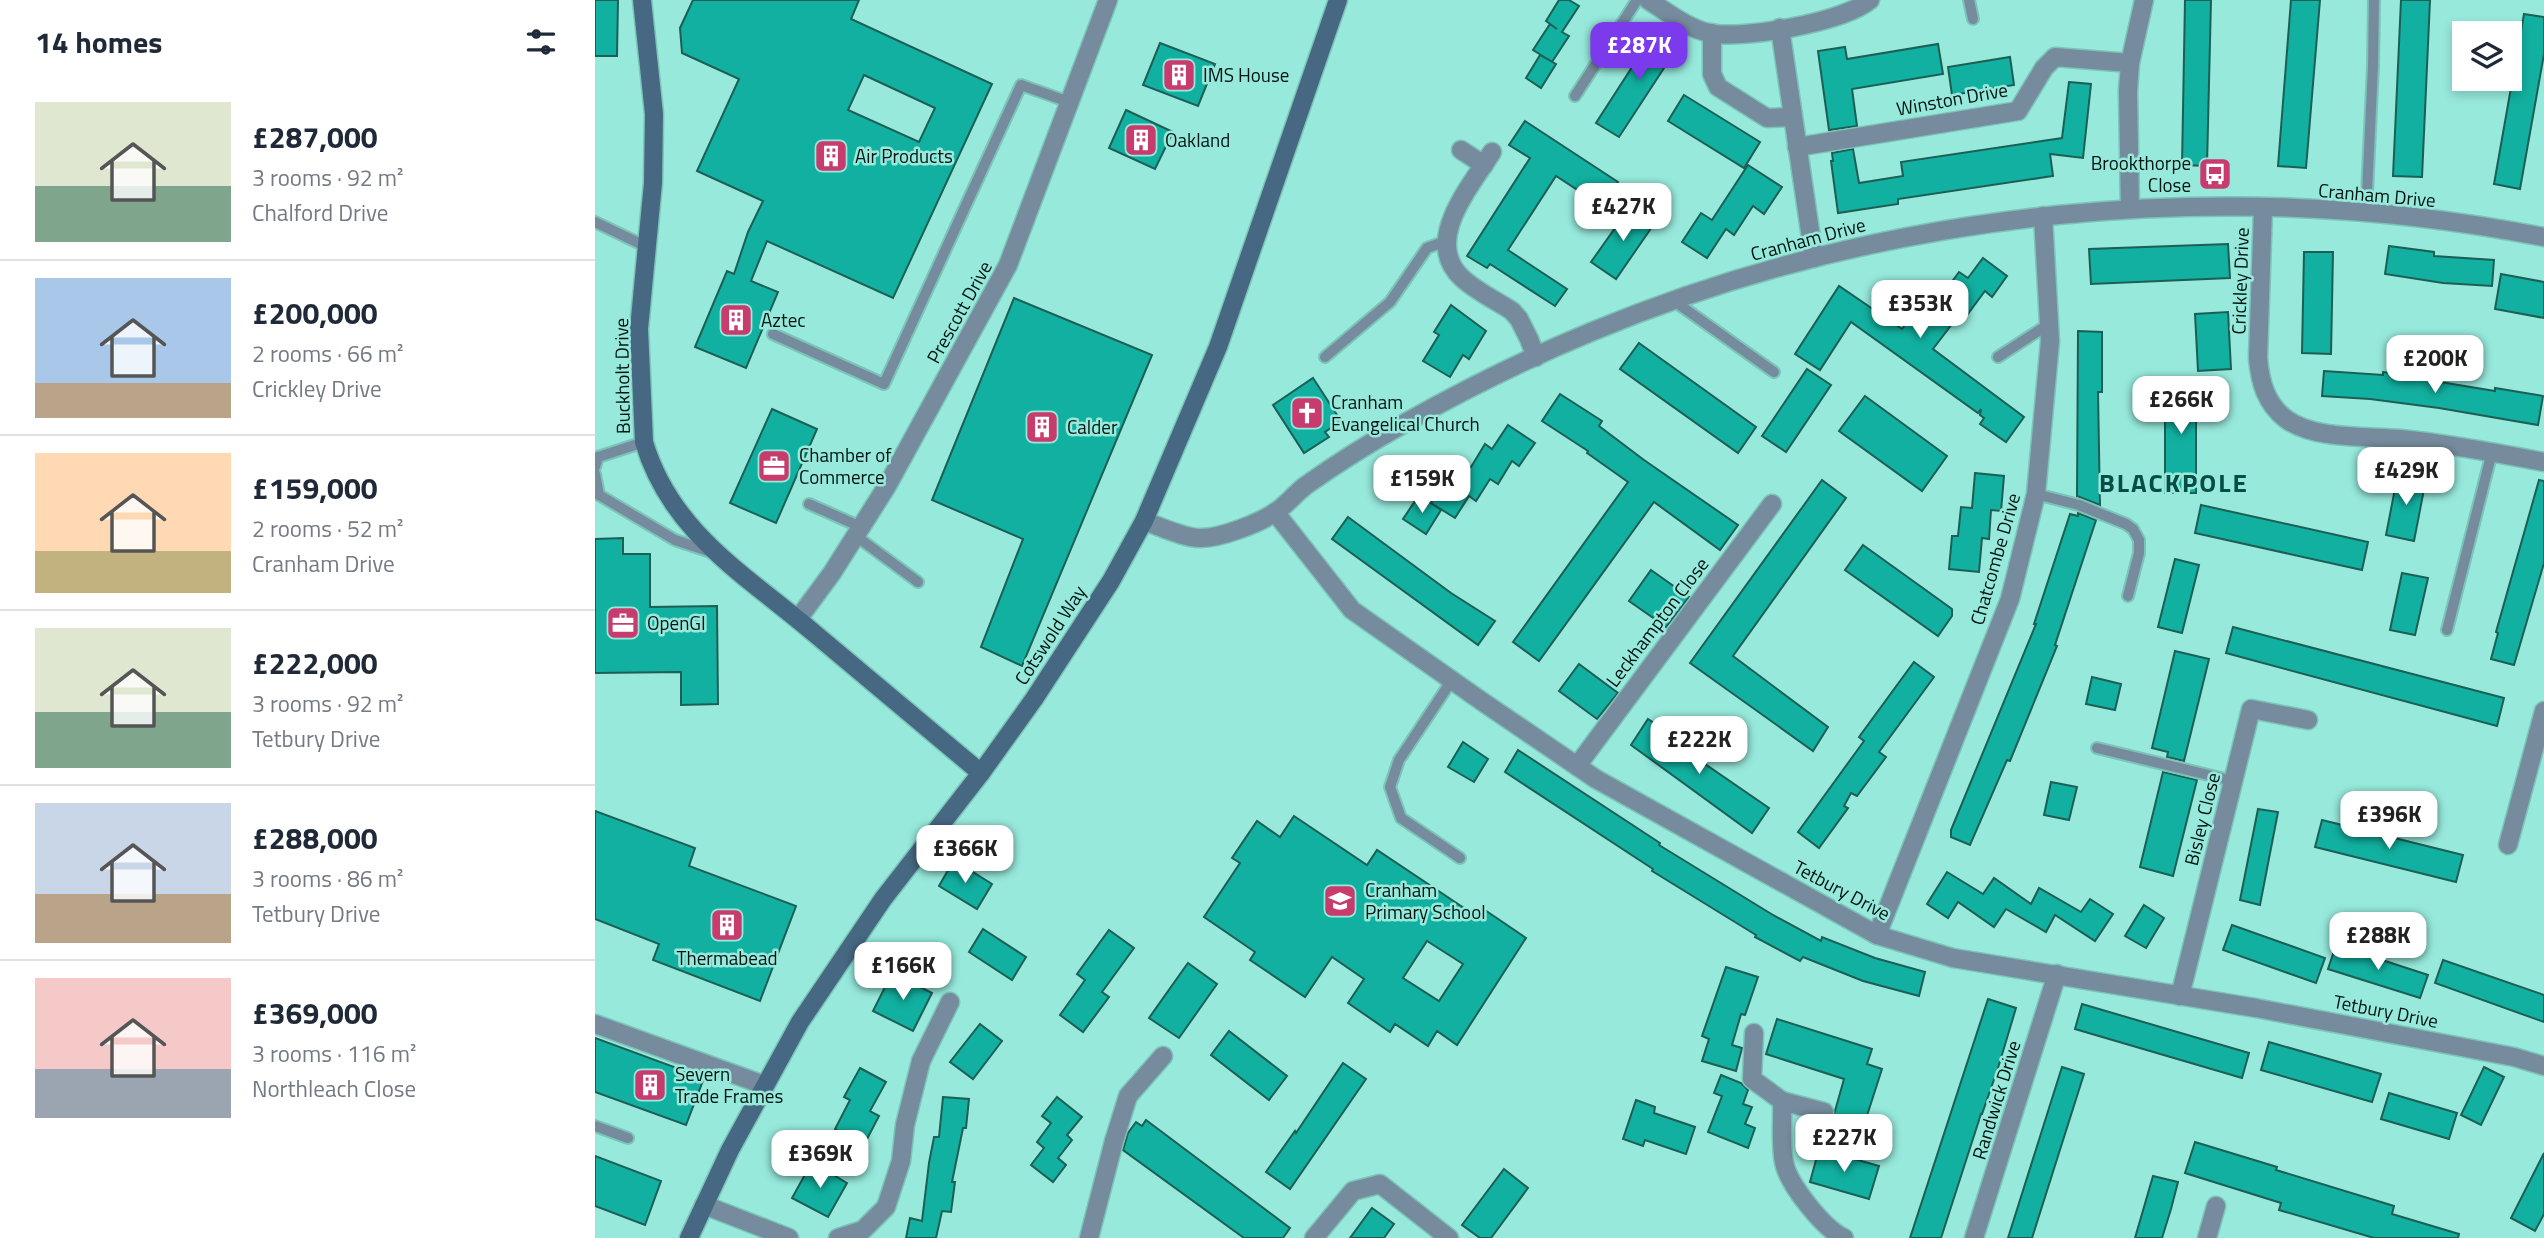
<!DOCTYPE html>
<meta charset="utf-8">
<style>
body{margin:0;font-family:"Titillium Web",sans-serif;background:#f6f6f7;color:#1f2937;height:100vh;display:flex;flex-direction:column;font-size:26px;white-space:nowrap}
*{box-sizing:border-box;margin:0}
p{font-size:23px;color:#747a83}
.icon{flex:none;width:38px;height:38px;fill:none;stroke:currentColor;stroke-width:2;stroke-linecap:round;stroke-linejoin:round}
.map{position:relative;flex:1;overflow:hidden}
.side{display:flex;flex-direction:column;background:#fff;width:595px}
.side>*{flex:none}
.fabs{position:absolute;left:1857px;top:21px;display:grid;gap:14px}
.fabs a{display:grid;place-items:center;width:70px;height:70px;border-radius:0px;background:#fff;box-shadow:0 4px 10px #0003;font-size:35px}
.price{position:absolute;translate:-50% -60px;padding:0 16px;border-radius:14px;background:#fff;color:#222;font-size:23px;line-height:46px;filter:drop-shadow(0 2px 4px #0008)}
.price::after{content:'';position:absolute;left:50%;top:42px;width:21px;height:16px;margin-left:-10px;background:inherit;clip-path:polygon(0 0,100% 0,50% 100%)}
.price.current{background:#7c3aed;color:#fff}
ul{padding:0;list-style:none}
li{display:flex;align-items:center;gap:21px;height:175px;padding:0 35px}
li+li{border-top:2px solid #e0e1e3}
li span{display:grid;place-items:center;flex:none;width:196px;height:140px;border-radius:0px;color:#555}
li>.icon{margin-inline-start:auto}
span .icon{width:84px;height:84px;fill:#fffc;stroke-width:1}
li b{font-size:30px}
h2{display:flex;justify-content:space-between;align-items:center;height:84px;padding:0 35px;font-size:30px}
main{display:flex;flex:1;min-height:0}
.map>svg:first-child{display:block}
.building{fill:#12b0a0;stroke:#1d5e55;stroke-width:2;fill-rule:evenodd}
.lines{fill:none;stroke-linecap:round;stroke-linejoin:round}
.lane-casing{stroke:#7cc3b8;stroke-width:14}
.street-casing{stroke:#7cc3b8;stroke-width:21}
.secondary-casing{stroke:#7cc3b8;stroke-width:21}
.lane{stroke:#768c9e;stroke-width:10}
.street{stroke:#768c9e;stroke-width:18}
.secondary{stroke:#476882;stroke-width:18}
.labels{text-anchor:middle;stroke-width:5;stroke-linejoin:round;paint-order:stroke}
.poi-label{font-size:19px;fill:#001512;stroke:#97e9dc;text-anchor:start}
.street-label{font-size:19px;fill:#001512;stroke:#97e9dc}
.district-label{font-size:26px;font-weight:bold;letter-spacing:2px;fill:#044e46;stroke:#97e9dc}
</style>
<main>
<section class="side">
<h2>14 homes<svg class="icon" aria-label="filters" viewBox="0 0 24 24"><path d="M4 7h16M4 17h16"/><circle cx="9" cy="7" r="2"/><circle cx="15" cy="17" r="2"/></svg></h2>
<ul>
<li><span style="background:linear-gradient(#dfe7d0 60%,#7fa58c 0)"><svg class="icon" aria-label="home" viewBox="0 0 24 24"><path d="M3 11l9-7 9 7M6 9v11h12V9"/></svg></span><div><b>£287,000</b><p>3 rooms · 92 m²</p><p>Chalford Drive</p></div></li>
<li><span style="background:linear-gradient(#a9c7e8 75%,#b9a48a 0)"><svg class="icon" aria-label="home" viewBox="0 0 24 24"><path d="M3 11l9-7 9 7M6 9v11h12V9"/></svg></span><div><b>£200,000</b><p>2 rooms · 66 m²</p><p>Crickley Drive</p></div></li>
<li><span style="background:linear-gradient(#ffd9b3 70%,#c2b280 0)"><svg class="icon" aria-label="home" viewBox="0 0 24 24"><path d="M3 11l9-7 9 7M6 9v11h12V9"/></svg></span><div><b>£159,000</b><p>2 rooms · 52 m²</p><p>Cranham Drive</p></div></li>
<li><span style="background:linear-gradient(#dfe7d0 60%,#7fa58c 0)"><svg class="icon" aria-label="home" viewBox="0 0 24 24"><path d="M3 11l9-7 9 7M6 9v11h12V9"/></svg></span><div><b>£222,000</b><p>3 rooms · 92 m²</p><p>Tetbury Drive</p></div></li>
<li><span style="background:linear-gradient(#c9d6e8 65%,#b9a48a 0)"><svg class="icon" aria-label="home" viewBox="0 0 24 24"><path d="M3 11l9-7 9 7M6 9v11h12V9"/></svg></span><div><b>£288,000</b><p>3 rooms · 86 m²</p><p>Tetbury Drive</p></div></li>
<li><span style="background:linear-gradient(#f6c9c9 65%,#9aa5b1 0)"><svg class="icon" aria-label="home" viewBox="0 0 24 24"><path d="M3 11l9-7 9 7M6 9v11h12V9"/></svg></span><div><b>£369,000</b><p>3 rooms · 116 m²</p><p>Northleach Close</p></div></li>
</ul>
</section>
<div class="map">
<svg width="1949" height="1238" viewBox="0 0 1949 1238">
<rect width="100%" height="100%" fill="#97e9dc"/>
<!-- building -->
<g class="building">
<polygon points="0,0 23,0 22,56 0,56"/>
<path d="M98,0H264L256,19L397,84L298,298L172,241L156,281L183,292L151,368L100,347L132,271L139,274L153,232L168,201L102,171L144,79L87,53L85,28ZM269,75L340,108L324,142L253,110Z"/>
<polygon points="964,0 974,0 984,6 967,32 974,36 957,62 938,50 955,24 962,29 951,21"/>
<polygon points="1590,0 1616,0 1612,166 1587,165"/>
<polygon points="1696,0 1725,0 1711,168 1683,166"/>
<polygon points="1806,0 1835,0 1827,177 1798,176"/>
<polygon points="1929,14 1949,17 1949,54 1925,189 1899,184"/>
<polygon points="1063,27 1086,42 1024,137 1001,123"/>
<polygon points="565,43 620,64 603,106 548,85"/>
<polygon points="1343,44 1348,74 1257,89 1262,126 1234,130 1223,51 1250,47 1252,59"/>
<polygon points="945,55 961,64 946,88 931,78"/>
<polygon points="1415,57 1419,85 1357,95 1353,67"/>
<polygon points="1474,82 1496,84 1488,158 1455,154 1458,176 1303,199 1303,204 1243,213 1236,161 1238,161 1237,153 1258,149 1264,183 1308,176 1306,162 1467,138"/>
<polygon points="1089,95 1165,142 1149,168 1073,121"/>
<polygon points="531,110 578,132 560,169 514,148"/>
<polygon points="930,121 1023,182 1007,206 961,176 913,250 972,289 960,306 895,264 892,268 872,256 935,158 914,145"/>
<polygon points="1153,165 1187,187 1169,214 1158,206 1139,235 1131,229 1112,258 1087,242 1106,213 1117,220"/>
<polygon points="1035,207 1059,224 1021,279 996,262"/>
<polygon points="1633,244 1635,278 1496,284 1494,249"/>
<polygon points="1794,246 1839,252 1839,256 1899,260 1897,286 1848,283 1790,274"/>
<polygon points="1709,252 1738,252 1736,354 1707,353"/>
<polygon points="1388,258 1412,276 1397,297 1390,291 1372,315 1367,311 1338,349 1429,417 1411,442 1385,424 1389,418 1385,415 1386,409 1383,413 1256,322 1225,370 1200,354 1244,286 1307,329 1338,288 1347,295 1364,272 1373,278"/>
<polygon points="1906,274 1949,282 1949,318 1900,309"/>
<polygon points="419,298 557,355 427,666 386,647 428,539 337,500"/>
<polygon points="856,305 891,331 874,359 868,355 855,377 828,361 844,335 839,332"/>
<polygon points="1633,312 1636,369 1603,371 1600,314"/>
<polygon points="1483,331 1507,332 1507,392 1503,392 1505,505 1482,496"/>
<polygon points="1044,343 1161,427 1143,453 1025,369"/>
<polygon points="1212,369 1236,385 1191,452 1167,436"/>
<polygon points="1729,371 1788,375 1788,372 1833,377 1833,380 1900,391 1900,388 1948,396 1943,425 1844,408 1775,399 1727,396"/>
<polygon points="718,378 746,421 730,432 734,437 709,453 678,405"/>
<rect x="1570" y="378" width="31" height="115"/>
<polygon points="965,394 1007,421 1004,426 1049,460 1143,525 1125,550 1059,502 944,661 918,642 1033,482 992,453 993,451 947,421"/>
<polygon points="1270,396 1352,456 1327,491 1244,431"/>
<polygon points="177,409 222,429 181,523 135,503"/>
<polygon points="913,425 940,443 924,466 917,461 903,484 895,479 881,501 874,496 860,518 836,503 850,480 855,484 869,462 876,467 890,444 897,449"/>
<polygon points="1380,473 1409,476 1406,511 1396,510 1394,539 1387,538 1384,572 1354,569 1357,536 1363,536 1366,507 1377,508"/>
<polygon points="1803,473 1831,479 1819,541 1791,535"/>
<polygon points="1227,480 1251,498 1138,656 1233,727 1218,751 1095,663"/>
<polygon points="1944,480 1949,481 1949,563 1919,665 1896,659 1903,633 1901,632"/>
<polygon points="824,495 846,510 831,534 808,519"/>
<polygon points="1606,505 1773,542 1767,570 1600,533"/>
<polygon points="1483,513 1501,520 1460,645 1462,646 1415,761 1412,760 1375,845 1356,837 1356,830 1441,624 1439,624 1475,514 1483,516"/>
<polygon points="753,517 856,593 900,621 883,645 737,539"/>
<polygon points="28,538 28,554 55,554 55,607 122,606 123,704 86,705 86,672 0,673 0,539"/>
<polygon points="1268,545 1357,609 1357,616 1343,636 1250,570"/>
<polygon points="1580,559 1604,565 1587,633 1563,627"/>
<polygon points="1056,570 1094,597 1071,627 1034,601"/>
<polygon points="1807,573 1833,578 1820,635 1795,630"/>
<polygon points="1638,627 1909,698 1902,726 1631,653"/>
<polygon points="1580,651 1614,659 1589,761 1572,757 1573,752 1557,748"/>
<polygon points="1319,662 1339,677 1284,752 1291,757 1262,796 1256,793 1249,806 1253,808 1224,848 1203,832 1269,741 1264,737"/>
<polygon points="984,664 1023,693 1002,719 964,691"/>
<polygon points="1497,677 1526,684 1520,710 1491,704"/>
<polygon points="1053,719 1081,737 1078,742 1174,808 1157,833 1036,745"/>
<polygon points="868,742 893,759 879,782 853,767"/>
<polygon points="923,750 1065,843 1064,845 1178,915 1226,941 1227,937 1280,958 1330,972 1324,996 1268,981 1208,957 1205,961 1160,937 1161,935 1057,871 1058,869 910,772"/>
<polygon points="1568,772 1602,780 1578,876 1545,867"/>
<polygon points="1456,782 1482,787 1474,820 1449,815"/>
<polygon points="1663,809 1683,812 1665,905 1645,900"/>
<polygon points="0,811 100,848 94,866 201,906 165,1001 58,960 64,944 0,919"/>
<path d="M699,816L772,865L782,850L881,916L887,908L931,938L862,1045L842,1031L833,1046L800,1024L795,1032L753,1003L769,979L737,957L710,997L655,960L660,952L609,917L645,863L637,858L662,821L685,837ZM832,941L868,964L844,1001L808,978Z"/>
<polygon points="1727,820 1868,855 1861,882 1720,847"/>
<polygon points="359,860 397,884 382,909 344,886"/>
<polygon points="1352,872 1388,894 1399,878 1436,904 1444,888 1486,912 1495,899 1518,914 1500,941 1460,915 1451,932 1411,909 1399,927 1363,902 1353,918 1332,904"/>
<polygon points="1549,905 1569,918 1551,948 1530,936"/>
<polygon points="1637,925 1730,958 1721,983 1628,950"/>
<polygon points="388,929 431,957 417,980 374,952"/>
<polygon points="514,930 539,948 507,992 514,997 488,1032 465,1015 490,980 482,974"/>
<polygon points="1741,945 1833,975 1825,998 1733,969"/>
<polygon points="1848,960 1949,995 1949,1022 1840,983"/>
<polygon points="593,963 622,984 584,1038 554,1018"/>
<polygon points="1131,967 1163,977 1150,1015 1146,1014 1137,1045 1147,1048 1141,1071 1107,1061 1114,1039 1107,1036"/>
<polygon points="297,973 337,993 318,1031 278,1011"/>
<polygon points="1393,999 1421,1008 1403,1068 1387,1114 1386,1114 1346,1238 1315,1238"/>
<polygon points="1487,1004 1654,1053 1647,1078 1480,1029"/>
<polygon points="1182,1019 1277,1049 1272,1064 1287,1069 1268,1128 1238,1118 1249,1079 1171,1054"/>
<polygon points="385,1024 407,1041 378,1079 355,1062"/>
<polygon points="634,1031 692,1076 674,1100 616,1055"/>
<polygon points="0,1038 109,1078 91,1125 0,1092"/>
<polygon points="1674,1042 1786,1074 1777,1102 1666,1070"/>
<polygon points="748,1063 771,1079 695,1189 671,1172 700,1131 701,1133"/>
<polygon points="1467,1067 1489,1074 1457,1175 1437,1238 1413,1238"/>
<polygon points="1889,1067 1909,1077 1886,1125 1866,1115"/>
<polygon points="265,1068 291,1082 275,1111 284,1116 269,1145 240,1129 255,1100 249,1097"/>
<polygon points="1126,1075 1146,1083 1153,1090 1148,1104 1157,1107 1150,1124 1160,1128 1153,1148 1113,1132 1127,1096 1119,1093"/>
<polygon points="1794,1093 1862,1113 1854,1139 1786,1119"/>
<polygon points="348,1097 374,1099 371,1128 368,1128 357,1182 360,1182 356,1212 347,1211 341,1238 311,1238 315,1218 327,1221 334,1163 339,1137 344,1137"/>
<polygon points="462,1097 487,1117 472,1135 477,1140 463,1158 471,1165 458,1182 436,1165 449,1148 442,1142 456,1123 447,1116"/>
<polygon points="1041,1100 1060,1107 1059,1113 1100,1127 1091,1154 1050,1140 1048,1146 1028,1139"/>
<polygon points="551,1120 695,1228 688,1238 649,1238 528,1150 533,1133 541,1122 547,1126"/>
<polygon points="1600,1142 1682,1167 1681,1170 1799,1206 1797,1214 1864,1234 1863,1238 1779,1238 1684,1210 1686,1203 1590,1173"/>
<polygon points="1224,1149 1284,1166 1274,1199 1215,1182"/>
<polygon points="1949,1153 1949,1214 1940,1231 1916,1218"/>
<polygon points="0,1156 66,1181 50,1225 0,1206"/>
<polygon points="217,1162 252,1183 233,1217 197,1198"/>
<polygon points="909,1169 933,1188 896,1238 885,1238 867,1225"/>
<polygon points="1558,1176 1583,1182 1576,1209 1567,1238 1540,1238"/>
<polygon points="777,1208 799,1224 789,1238 755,1238"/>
</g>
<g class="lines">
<defs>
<g id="lane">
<polyline points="1374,0 1378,19"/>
<polyline points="980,96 1042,0"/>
<polyline points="1771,214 1778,66 1779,0"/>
<polyline points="0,222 52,247"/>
<polyline points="1079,301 1179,372"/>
<polyline points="178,334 289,384 426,85 474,102"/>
<polyline points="730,357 795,302 832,248 851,241"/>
<polyline points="1403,357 1454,324"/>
<polyline points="0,467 3,457 49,442"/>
<polyline points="0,474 4,495 80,540 119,553"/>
<polyline points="1441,494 1484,505 1531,524 1538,529 1544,540 1544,553 1533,596"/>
<polyline points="214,504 266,527"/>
<polyline points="261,536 323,582"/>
<polyline points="1852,630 1897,452"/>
<polyline points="857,680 804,760 795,787 806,818 865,858"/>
<polyline points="1502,748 1638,781"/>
<polyline points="0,1126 33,1138"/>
</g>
<g id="street">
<path d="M1053,0C1072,12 1092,28 1114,33C1148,40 1249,22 1275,0"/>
<polyline points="1185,28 1219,258"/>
<polyline points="1117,33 1117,74 1123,87 1172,118 1197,117"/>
<polyline points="1202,147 1423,111 1449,68 1460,57 1535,63"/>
<polyline points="866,150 889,165"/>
<path d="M897,152C876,186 827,241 867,278C881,291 900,300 917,311L924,319L934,339L941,357"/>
<polyline points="1535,208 1533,91 1535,63 1549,0"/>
<path d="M1668,208L1663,358C1665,382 1671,404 1691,419C1719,440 1772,436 1806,439C1854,444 1902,453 1949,462"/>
<polyline points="680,512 757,610 885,700 1001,779 1282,935 1358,958 1661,1008 1919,1057 1949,1066"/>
<path d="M549,521C564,526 591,539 606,538C626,538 665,523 682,511C692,504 700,494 710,486C741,464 776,442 810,423C870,389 933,358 996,332C1294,208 1632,175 1949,237"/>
<polyline points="203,619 237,573 292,486 413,265 513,0"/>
<polyline points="982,766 1177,504"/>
<polyline points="1913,845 1949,711"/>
<polyline points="1282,935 1415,599 1441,494 1455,341 1448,216"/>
<polyline points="1585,996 1656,709 1713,720"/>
<polyline points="0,1024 169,1085"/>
<polyline points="1159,1033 1157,1079 1187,1101 1229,1112"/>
<path d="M1187,1101C1188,1121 1185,1143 1189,1162C1193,1184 1228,1228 1249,1238"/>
<polyline points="109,1205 194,1238"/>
<polyline points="243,1238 268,1230 291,1207 306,1161 310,1125 326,1061 355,1002"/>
<polyline points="494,1238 519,1141 533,1096 568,1056"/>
<polyline points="719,1238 758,1191 785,1184 854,1238"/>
<polyline points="1379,1238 1462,974"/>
<polyline points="1612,1238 1621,1206"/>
</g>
<g id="secondary">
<path d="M47,0L59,114L58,183L44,329L49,442C76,533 151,575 219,633C274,679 330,726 386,773"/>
<polyline points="94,1238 135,1150 205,1022 288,899 386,773 439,699 516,581 549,521 623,347 743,0"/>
</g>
</defs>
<!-- lane casing -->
<use href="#lane" class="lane-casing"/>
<!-- street casing -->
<use href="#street" class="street-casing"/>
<!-- secondary casing -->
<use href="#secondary" class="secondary-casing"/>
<!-- lane -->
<use href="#lane" class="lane"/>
<!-- street -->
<use href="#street" class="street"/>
<!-- secondary -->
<use href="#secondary" class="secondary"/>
</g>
<!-- icons -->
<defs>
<symbol id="building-square" viewBox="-11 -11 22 22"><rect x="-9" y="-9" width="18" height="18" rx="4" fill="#c73b6d" stroke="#97e9dc"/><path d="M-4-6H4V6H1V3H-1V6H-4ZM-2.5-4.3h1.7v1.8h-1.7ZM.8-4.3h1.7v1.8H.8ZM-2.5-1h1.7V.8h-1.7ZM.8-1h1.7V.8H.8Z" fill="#fff"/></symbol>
<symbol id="bus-square" viewBox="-11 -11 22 22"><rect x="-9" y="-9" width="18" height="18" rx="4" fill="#c73b6d" stroke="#97e9dc"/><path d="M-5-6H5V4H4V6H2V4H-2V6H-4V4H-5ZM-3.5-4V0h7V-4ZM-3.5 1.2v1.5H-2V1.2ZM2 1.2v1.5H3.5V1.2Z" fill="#fff"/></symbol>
<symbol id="church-square" viewBox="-11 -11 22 22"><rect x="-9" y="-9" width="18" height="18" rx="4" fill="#c73b6d" stroke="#97e9dc"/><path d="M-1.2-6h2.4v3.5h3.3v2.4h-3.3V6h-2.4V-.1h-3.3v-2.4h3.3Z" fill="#fff"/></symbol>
<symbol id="office-square" viewBox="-11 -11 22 22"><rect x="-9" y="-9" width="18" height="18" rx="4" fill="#c73b6d" stroke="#97e9dc"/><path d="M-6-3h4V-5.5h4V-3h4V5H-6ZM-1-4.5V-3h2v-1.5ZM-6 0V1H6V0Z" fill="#fff"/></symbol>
<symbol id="school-square" viewBox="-11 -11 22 22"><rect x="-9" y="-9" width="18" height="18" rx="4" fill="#c73b6d" stroke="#97e9dc"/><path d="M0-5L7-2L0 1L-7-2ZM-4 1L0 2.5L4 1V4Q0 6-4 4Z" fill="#fff"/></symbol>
</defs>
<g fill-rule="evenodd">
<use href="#building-square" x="565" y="56" width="38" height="38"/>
<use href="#building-square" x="527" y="121" width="38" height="38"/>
<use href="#building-square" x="217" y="137" width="38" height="38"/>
<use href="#bus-square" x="1601" y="155" width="38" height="38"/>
<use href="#building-square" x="122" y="301" width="38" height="38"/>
<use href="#church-square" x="693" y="394" width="38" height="38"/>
<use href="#building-square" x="428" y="408" width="38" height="38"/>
<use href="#office-square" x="160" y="447" width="38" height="38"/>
<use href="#office-square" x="9" y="604" width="38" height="38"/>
<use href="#school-square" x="726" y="882" width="38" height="38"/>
<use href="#building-square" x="113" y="906" width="38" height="38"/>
<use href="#building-square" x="36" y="1066" width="38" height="38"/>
</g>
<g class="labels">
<!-- poi labels -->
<g class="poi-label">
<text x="608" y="82">IMS House</text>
<text x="570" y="147">Oakland</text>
<text x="260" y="163">Air Products</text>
<text x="1596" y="170" text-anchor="end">Brookthorpe<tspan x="1596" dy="22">Close</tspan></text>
<text x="166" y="327">Aztec</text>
<text x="736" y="409">Cranham<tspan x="736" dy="22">Evangelical Church</tspan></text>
<text x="472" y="434">Calder</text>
<text x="204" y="462">Chamber of<tspan x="204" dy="22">Commerce</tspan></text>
<text x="52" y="630">OpenGI</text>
<text x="770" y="897">Cranham<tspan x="770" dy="22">Primary School</tspan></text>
<text x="132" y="965" text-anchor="middle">Thermabead</text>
<text x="80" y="1081">Severn<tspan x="80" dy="22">Trade Frames</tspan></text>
</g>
<!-- street labels -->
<g class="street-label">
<text transform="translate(1357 99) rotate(-10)" y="7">Winston Drive</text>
<text transform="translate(1782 195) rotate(5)" y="7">Cranham Drive</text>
<text transform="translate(1213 239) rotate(-15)" y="7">Cranham Drive</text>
<text transform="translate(1645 281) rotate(-88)" y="7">Crickley Drive</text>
<text transform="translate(364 312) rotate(-61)" y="7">Prescott Drive</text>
<text transform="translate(27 376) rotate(-91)" y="7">Buckholt Drive</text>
<text transform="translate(1400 559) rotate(-74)" y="7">Chatcombe Drive</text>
<text transform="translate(1062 622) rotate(-53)" y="7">Leckhampton Close</text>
<text transform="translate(455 635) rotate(-57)" y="7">Cotswold Way</text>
<text transform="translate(1607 819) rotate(-76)" y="7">Bisley Close</text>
<text transform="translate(1247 890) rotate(28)" y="7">Tetbury Drive</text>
<text transform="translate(1791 1011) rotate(11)" y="7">Tetbury Drive</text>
<text transform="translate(1401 1100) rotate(-73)" y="7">Randwick Drive</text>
</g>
<!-- district labels -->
<g class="district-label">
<text x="1579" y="492">BLACKPOLE</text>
</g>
</g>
</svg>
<div class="fabs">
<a><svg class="icon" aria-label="layers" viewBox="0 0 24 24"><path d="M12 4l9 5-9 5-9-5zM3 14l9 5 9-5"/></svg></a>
</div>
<b class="price current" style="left:1044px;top:82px">£287K</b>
<b class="price" style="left:1028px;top:243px">£427K</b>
<b class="price" style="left:1325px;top:340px">£353K</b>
<b class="price" style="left:1840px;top:395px">£200K</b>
<b class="price" style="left:1586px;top:436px">£266K</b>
<b class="price" style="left:1811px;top:507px">£429K</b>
<b class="price" style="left:827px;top:515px">£159K</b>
<b class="price" style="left:1104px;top:776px">£222K</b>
<b class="price" style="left:1794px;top:851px">£396K</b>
<b class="price" style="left:370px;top:885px">£366K</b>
<b class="price" style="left:1783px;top:972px">£288K</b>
<b class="price" style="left:308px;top:1002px">£166K</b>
<b class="price" style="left:1249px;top:1174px">£227K</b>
<b class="price" style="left:225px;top:1190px">£369K</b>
</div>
</main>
